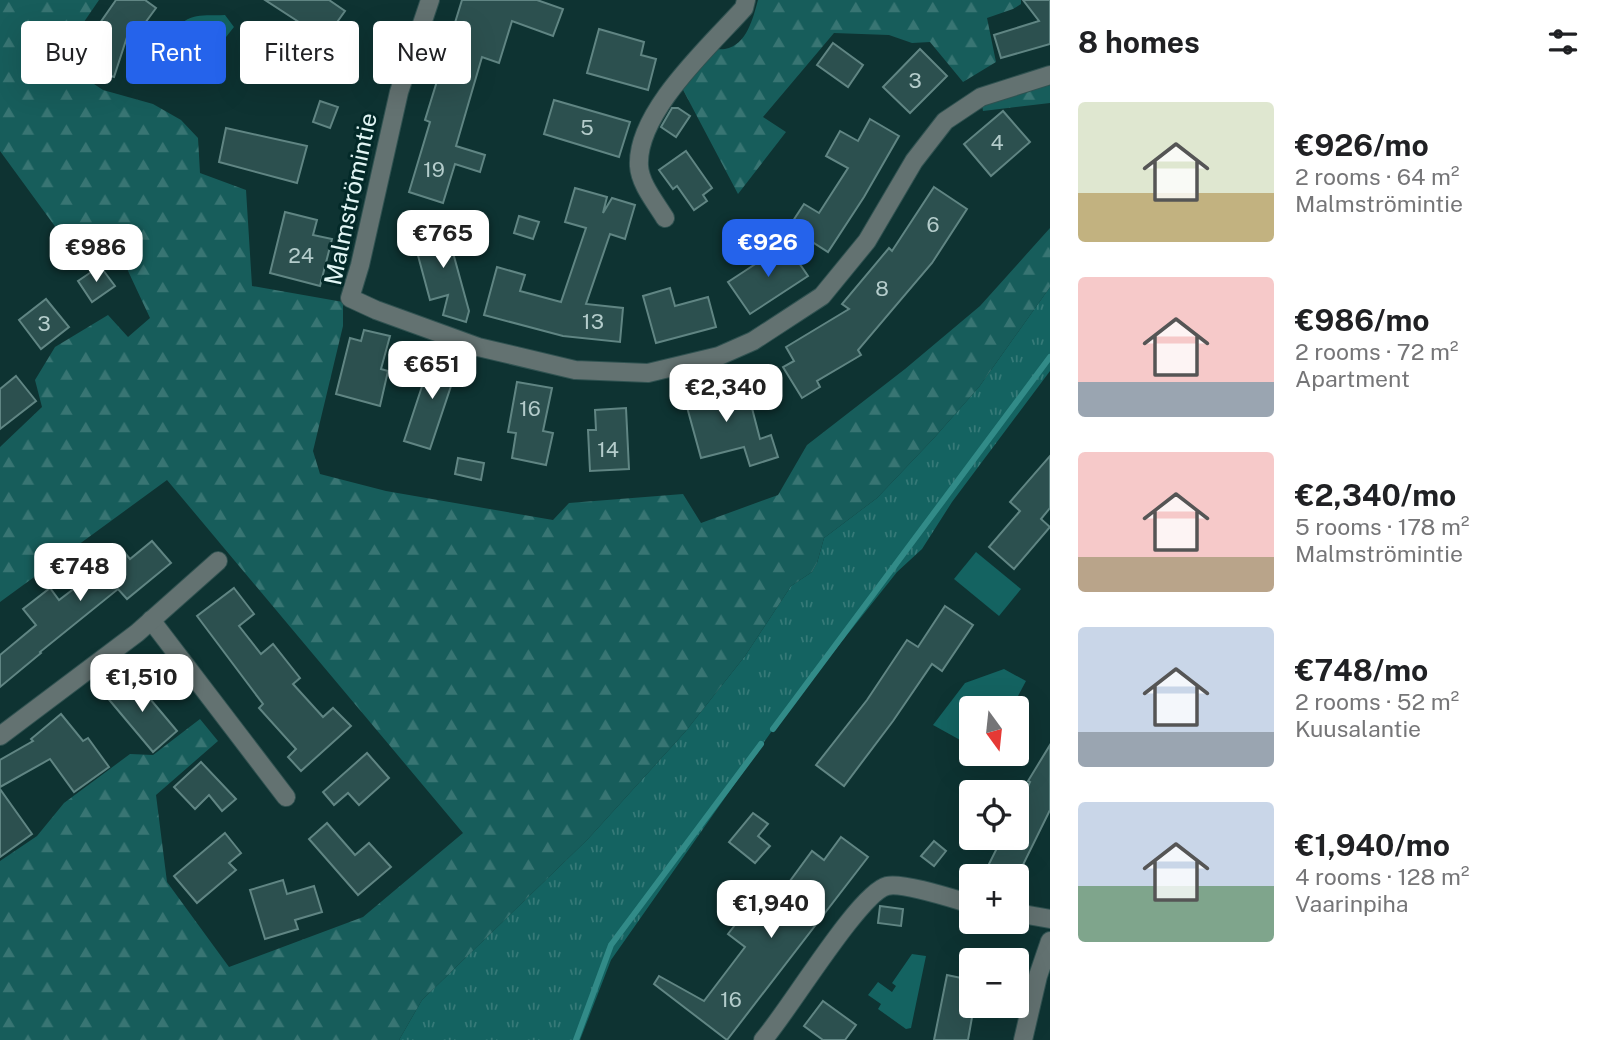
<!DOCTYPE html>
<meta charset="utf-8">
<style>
body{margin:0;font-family:"Public Sans",sans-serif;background:#f6f6f6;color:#202124;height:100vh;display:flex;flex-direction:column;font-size:26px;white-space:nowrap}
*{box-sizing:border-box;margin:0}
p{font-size:23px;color:#757577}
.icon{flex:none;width:38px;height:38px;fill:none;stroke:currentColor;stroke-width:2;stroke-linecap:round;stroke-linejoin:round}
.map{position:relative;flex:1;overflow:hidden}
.details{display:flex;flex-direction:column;background:#fff;width:560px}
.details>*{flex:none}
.hud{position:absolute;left:21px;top:21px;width:665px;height:63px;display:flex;gap:14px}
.needle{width:46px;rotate:165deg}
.fabs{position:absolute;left:959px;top:696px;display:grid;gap:14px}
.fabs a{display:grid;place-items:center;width:70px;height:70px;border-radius:7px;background:#fff;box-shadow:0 7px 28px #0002;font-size:35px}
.price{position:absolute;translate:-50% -60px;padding:0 16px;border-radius:14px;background:#fff;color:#222;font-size:23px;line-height:46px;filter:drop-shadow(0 2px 4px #0008)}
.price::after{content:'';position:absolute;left:50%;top:42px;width:21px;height:16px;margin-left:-10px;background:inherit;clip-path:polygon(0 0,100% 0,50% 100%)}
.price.on{background:#2563eb;color:#fff}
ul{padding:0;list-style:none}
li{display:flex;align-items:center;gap:21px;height:175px;padding:0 28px}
li span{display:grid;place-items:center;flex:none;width:196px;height:140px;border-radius:7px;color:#555}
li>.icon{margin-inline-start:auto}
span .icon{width:84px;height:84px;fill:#fffc;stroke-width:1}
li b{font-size:30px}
h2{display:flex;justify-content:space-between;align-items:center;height:84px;padding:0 28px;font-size:30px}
.tag{padding:0 24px;border-radius:7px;background:#fff;box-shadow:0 7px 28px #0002;font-size:24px;line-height:63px}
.tag.on{background:#2563eb;color:#fff}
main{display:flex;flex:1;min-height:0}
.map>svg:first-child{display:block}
.grass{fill:url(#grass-tufts)}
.forest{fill:url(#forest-firs)}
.park{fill:#146361}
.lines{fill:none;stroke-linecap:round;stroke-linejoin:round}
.stream{stroke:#328b88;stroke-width:6}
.building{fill:#2c504f;stroke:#608583;stroke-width:2}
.minor-casing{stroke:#305251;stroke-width:20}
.minor{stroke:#637271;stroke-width:18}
.labels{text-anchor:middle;stroke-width:6;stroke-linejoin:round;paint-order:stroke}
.number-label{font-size:21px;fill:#b4cccb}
.street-label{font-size:24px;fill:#e1f5f4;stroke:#032928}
</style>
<main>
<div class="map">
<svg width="1050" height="1040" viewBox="0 0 1050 1040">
<defs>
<pattern id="grass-tufts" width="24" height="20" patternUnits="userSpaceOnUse" patternTransform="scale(1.75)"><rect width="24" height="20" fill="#146361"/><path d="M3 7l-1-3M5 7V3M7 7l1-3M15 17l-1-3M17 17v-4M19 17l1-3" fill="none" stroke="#367a78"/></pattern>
<pattern id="forest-firs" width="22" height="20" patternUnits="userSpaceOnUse" patternTransform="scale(1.75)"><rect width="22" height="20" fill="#175d5b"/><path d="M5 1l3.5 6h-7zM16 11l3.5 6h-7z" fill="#387573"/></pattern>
</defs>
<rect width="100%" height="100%" fill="#0e3332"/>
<!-- grass -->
<polygon class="grass" points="1050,287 1050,371 952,502 922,549 897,572 781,718 611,960 580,1040 399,1040 422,1000 588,839 685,732 745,656 791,586 812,572 817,563 824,538 877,498 934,438 979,387"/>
<!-- forest -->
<g class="forest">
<polygon points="0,0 99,0 75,35 70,68 103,90 153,104 181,120 198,138 200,173 246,190 252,286 343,302 343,326 313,451 320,474 386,491 553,520 569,503 683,494 701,523 778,495 807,445 905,369 980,306 1050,228 1050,287 979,387 934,438 877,498 824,538 817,563 812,572 791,586 745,656 685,732 588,839 422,1000 399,1040 0,1040 0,861 37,836 64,803 130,754 153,755 200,719 218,741 156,795 167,882 229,967 363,917 463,833 167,480 0,602 0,447 42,407 35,380 55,347 108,315 128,337 150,318 122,258 81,262 0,151"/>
<path d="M758,0H1021V4L1013,9L987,18L996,62L963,82L930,42L912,43L889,35L834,33L763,117L786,132L738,194L681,86L702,47C709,48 718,50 725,49C747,45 753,18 758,0Z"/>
<polygon points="1050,85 1050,103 983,111 982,105 1011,94"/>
</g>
<!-- park -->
<g class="park">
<path d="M225,15L234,27L203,66L170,37C187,12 197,16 225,15Z"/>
<polygon points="976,552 1021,589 999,616 954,579"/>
<polygon points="1004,669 1026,681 1011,709 971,709 971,746 933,725 965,683"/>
<polygon points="912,954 926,956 911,1028 906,1029 878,1009 881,1004 868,995 878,982 892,992 896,986 892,983"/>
</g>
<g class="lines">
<!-- stream -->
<g class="stream">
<polyline points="773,729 1050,357"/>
<polyline points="576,1040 611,945 761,744"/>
</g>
</g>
<!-- building -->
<g class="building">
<polygon points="116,0 145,0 156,8 134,38 128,34 114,77 81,66 92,29 95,30"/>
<polygon points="265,0 329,0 345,11 325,39"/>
<polygon points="462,0 537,0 563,9 553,36 512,21 499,63 482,57 456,146 485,155 480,172 455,164 443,203 409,192 430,122 425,120"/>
<polygon points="1023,0 1050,0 1050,44 1001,58 994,35 1039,21"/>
<polygon points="599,29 644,42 641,55 656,59 648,90 587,73"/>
<polygon points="833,43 863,65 848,87 817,65"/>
<polygon points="920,49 947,76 910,113 883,87"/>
<polygon points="554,100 630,122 619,157 544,134"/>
<polygon points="320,101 338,107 330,128 313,122"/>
<polygon points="672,108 678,108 690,116 676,137 661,127"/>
<polygon points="1003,111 1030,142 991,176 964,144"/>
<polygon points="870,119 899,136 864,197 828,252 789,227 804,204 819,213 848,168 826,156 840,131 858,141"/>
<polygon points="226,128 307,146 297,183 219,162"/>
<polygon points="686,151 712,188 703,195 707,201 694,210 677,186 673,189 659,170"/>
<polygon points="934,187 967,209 932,263 858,350 861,355 817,381 820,387 802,398 783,367 794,361 786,347 849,309 842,304 889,248 892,251"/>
<polygon points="575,188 607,197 603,213 612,198 635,205 625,239 610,234 586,304 623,308 620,342 563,336 484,315 497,267 525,275 520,291 561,302 586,228 565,222"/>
<polygon points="285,212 317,220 313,235 332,239 320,286 270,273"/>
<polygon points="519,216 539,222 533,239 514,233"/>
<polygon points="457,225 462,246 452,249 469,311 466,322 443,315 448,295 430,300 413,237"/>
<polygon points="786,244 808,276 750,314 728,282"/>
<polygon points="100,266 115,286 92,302 78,281"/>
<polygon points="670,288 675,306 708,297 716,327 656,343 643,296"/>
<polygon points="46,299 69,327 41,349 19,320"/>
<polygon points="364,330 390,336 381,369 388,371 380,406 336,394 350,338 361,341"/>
<polygon points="433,353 459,362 430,449 404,441"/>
<polygon points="16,376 36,401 0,429 0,389"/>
<polygon points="517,382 552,388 543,431 553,433 546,465 512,458 516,433 508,432"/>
<polygon points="709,382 713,398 747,389 760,439 771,435 778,457 750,466 744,447 701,458 682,389"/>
<polygon points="626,408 629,469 590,471 588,430 596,430 595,410"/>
<polygon points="1050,456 1050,508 1041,519 1050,527 1014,569 989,547 1020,511 1010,502"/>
<polygon points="458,458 484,463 481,480 455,474"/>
<polygon points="152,541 171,563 127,599 118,589 40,652 41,653 0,687 0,655 36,625 23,609 50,588 59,600 101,568 98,564 119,546 130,559"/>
<polygon points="234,588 254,614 239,626 261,654 273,644 300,678 293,684 323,717 333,708 351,726 301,771 288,757 296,749 259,708 263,704 197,616"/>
<polygon points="945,606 973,625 942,671 932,664 893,721 844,786 816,765 867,700 907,640 918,647"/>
<polygon points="130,675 177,731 153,752 106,696"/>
<polygon points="61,714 83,741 88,738 109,767 74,792 50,759 0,787 0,760 33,741 31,739"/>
<polygon points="1050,745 1050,810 1017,877 1000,877 986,870 1002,838 1017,838 1017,809 1030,782 1028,781"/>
<polygon points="367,753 389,778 359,805 348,793 334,805 323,792"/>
<polygon points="201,762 236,799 222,811 209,795 195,809 174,787"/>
<polygon points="0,789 32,834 0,857"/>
<polygon points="753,813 768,824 758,836 770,846 755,863 729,842"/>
<polygon points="327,823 355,855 369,843 391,867 358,895 309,839"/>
<polygon points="225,833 241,853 229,863 236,870 197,903 174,876"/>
<polygon points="841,837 868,857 727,1040 654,984 659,976 704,1001 745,947 728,934 752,903 773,919 797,886 790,881 812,851 824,860"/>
<polygon points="934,841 946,851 934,866 921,856"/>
<polygon points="283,880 287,894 314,886 322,912 295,920 298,929 265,939 250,890"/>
<polygon points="880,906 903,909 901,926 878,923"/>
<polygon points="947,975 971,980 971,1006 974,1006 968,1040 934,1040"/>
<polygon points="823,1001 856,1025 845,1040 823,1040 804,1026"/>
</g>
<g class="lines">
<defs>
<g id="minor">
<polyline points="430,0 399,92 360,265 350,298 376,310 478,347 575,370 648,373 719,356 753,341 822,296 867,241 914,161 945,121 981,97 1050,75"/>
<path d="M665,218C656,203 640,184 639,166C636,112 711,45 744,8L746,0"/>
<polyline points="151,620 286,797"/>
<polyline points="0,736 137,633 218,561"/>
<polyline points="1017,913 1050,919"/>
<path d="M763,1040C788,1012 859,893 887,886C902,882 954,899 971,904"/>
<polyline points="1023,1040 1038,976 1050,941"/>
</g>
</defs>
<!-- minor casing -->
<use href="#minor" class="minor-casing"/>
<!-- minor -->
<use href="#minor" class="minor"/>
</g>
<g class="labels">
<!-- number labels -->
<g class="number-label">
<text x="915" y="88">3</text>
<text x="587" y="135">5</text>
<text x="997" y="150">4</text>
<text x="434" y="177">19</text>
<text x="933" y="232">6</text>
<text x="301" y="263">24</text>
<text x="882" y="296">8</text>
<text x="593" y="329">13</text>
<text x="44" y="331">3</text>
<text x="530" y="416">16</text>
<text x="608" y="457">14</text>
<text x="731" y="1007">16</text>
</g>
<!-- street labels -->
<g class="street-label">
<text transform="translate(351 199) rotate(-78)" y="8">Malmströmintie</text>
</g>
</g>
</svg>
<div class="fabs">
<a><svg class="needle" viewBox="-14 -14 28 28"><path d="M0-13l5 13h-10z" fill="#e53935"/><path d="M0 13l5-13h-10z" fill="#757577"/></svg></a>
<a><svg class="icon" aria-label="locate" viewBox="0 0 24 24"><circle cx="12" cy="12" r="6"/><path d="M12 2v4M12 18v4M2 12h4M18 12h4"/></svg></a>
<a>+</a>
<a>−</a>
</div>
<b class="price" style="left:443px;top:270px">€765</b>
<b class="price on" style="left:768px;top:279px">€926</b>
<b class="price" style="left:96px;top:284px">€986</b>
<b class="price" style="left:432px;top:401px">€651</b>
<b class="price" style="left:726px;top:424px">€2,340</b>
<b class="price" style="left:80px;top:603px">€748</b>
<b class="price" style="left:142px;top:714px">€1,510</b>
<b class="price" style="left:771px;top:940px">€1,940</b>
<div class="hud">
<a class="tag">Buy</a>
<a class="tag on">Rent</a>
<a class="tag">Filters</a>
<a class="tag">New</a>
</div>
</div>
<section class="details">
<h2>8 homes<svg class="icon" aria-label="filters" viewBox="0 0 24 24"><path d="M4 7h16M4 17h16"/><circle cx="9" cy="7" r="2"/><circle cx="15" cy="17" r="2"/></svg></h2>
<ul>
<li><span style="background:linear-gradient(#dfe7d0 65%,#c2b280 0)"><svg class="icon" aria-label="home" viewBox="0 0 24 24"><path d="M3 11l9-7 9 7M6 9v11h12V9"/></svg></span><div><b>€926/mo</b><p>2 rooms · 64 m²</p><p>Malmströmintie</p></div></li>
<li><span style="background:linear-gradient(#f6c9c9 75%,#9aa5b1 0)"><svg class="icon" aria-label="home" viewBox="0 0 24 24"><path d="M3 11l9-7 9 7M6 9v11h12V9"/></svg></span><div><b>€986/mo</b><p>2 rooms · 72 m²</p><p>Apartment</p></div></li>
<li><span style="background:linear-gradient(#f6c9c9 75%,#b9a48a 0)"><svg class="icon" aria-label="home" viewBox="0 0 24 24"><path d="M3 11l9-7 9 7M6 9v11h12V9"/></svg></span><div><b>€2,340/mo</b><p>5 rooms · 178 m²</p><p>Malmströmintie</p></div></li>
<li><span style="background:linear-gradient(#c9d6e8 75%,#9aa5b1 0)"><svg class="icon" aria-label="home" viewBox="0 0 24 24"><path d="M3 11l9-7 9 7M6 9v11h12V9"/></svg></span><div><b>€748/mo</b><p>2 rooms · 52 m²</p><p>Kuusalantie</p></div></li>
<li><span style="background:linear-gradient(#c9d6e8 60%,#7fa58c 0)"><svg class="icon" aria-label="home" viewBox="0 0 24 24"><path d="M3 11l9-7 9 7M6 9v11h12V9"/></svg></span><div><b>€1,940/mo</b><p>4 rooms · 128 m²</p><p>Vaarinpiha</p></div></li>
</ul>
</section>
</main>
